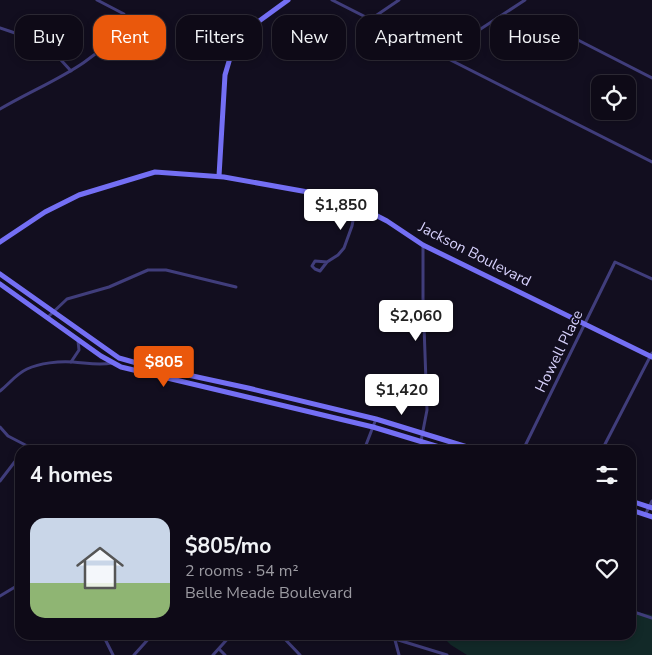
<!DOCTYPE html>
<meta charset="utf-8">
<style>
body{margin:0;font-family:"Nunito Sans",sans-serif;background:#171320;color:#f1f3f6;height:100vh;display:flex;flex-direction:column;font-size:19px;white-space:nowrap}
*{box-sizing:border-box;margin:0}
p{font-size:16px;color:#9b9aa1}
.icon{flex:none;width:28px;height:28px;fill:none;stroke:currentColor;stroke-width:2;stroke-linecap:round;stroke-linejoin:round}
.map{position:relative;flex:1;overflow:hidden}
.panel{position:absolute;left:15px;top:445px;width:621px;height:195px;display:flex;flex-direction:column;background:#0e0a17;border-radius:15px;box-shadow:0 2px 8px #0003,0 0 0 1px #2e2b36}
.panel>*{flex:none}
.top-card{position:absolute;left:15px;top:15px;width:622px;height:45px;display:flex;gap:10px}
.tools{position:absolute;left:591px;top:75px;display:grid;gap:10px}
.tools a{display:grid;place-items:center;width:45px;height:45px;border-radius:10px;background:#0e0a17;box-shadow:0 2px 8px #0003,0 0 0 1px #2e2b36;font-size:25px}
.price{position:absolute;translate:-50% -42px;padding:0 11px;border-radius:5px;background:#fff;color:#222;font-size:16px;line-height:32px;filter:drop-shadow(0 1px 2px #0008)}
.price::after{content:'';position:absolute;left:50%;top:30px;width:15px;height:11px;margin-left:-8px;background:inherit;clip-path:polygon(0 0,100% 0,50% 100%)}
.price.selected{background:#ea580c;color:#fff}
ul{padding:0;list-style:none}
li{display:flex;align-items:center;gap:15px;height:125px;padding:0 15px}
li span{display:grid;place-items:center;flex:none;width:140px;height:100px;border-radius:15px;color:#555}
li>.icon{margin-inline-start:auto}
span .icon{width:60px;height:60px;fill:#fffc;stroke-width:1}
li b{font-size:21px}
h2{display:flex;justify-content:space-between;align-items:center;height:60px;padding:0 15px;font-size:21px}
.pill{padding:0 18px;border-radius:15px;background:#0e0a17;box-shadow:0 2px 8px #0003,0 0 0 1px #2e2b36;font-size:18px;line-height:45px}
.pill.selected{background:#ea580c;color:#fff}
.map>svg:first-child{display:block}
.green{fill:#122928}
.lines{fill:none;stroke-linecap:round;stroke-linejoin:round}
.street{stroke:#403d7b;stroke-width:3}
.secondary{stroke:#746ff4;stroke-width:5}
.labels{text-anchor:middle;stroke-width:4;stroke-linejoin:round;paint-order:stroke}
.street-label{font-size:15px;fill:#d6d0fb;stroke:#120e1f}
</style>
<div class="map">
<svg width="652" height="655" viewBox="0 0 652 655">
<rect width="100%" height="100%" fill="#120e1f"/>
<!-- green -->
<polygon class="green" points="631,611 652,615 652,655 467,655 451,645 441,635 631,635"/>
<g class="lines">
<!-- street -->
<g class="street">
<polyline points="332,0 652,162"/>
<polyline points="371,19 399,0"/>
<polyline points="0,28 15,33 51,49 71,71"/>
<polyline points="574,38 652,78"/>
<polyline points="438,53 476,32 525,0"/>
<path d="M0,109C48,81 90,69 126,23L124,14L97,0"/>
<polyline points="327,262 315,261 312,266 315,269 320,271 327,262 338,255 344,248 352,226 356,205"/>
<polyline points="48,317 67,299 109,287 148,270 166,270 236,287"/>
<polyline points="71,362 79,350 78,341"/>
<path d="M0,391C9,384 16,374 27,369C40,363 59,361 73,362C87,363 99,366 112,363"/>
<polyline points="0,427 8,436 35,450"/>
<polyline points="421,441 427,410 423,298 423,246"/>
<polyline points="364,450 376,419"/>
<polyline points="523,450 615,262 652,279"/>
<polyline points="602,450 652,353"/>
<polyline points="0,481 20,455"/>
<polyline points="645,515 652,501"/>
<polyline points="0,596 20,584"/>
<polyline points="631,611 652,618"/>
<polyline points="103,635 113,655"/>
<polyline points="281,635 300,655"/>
<polyline points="382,635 447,655"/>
<polyline points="395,640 399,655"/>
<polyline points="219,649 225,655"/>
<polyline points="134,655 152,635"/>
<polyline points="213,655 231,635"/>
</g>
<!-- secondary -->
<g class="secondary">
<polyline points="219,176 225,75 230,58 239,42 255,24 288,0"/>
<polyline points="0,242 45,212 79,195 155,172 224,177 319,194 356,205 387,221 423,245 652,357"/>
<polyline points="0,274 119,358 151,367 248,388 376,419 477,450"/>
<polyline points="0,284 101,356 121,367 373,427 449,450"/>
<polyline points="631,501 652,508"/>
<polyline points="631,510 652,517"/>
</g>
</g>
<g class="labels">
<!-- street labels -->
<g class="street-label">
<text transform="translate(475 254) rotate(27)" y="5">Jackson Boulevard</text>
<text transform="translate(559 351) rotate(-64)" y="5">Howell Place</text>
</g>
</g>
</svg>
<div class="tools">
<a><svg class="icon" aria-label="locate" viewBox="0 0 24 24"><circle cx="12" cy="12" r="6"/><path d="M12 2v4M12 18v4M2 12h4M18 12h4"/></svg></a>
</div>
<b class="price" style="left:341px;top:231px">$1,850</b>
<b class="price" style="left:416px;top:342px">$2,060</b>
<b class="price selected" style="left:164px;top:388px">$805</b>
<b class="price" style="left:402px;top:416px">$1,420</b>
<div class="top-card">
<a class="pill">Buy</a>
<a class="pill selected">Rent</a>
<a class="pill">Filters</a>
<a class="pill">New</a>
<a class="pill">Apartment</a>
<a class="pill">House</a>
</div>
<section class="panel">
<h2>4 homes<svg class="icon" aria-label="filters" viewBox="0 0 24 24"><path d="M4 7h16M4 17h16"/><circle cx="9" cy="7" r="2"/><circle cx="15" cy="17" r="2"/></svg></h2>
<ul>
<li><span style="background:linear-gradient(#c9d6e8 65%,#8fb573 0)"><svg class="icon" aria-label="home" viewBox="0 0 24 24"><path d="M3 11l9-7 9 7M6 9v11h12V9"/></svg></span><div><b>$805/mo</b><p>2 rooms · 54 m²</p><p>Belle Meade Boulevard</p></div><svg class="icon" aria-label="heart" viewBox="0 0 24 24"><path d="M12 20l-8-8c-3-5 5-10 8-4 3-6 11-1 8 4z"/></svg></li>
</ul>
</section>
</div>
